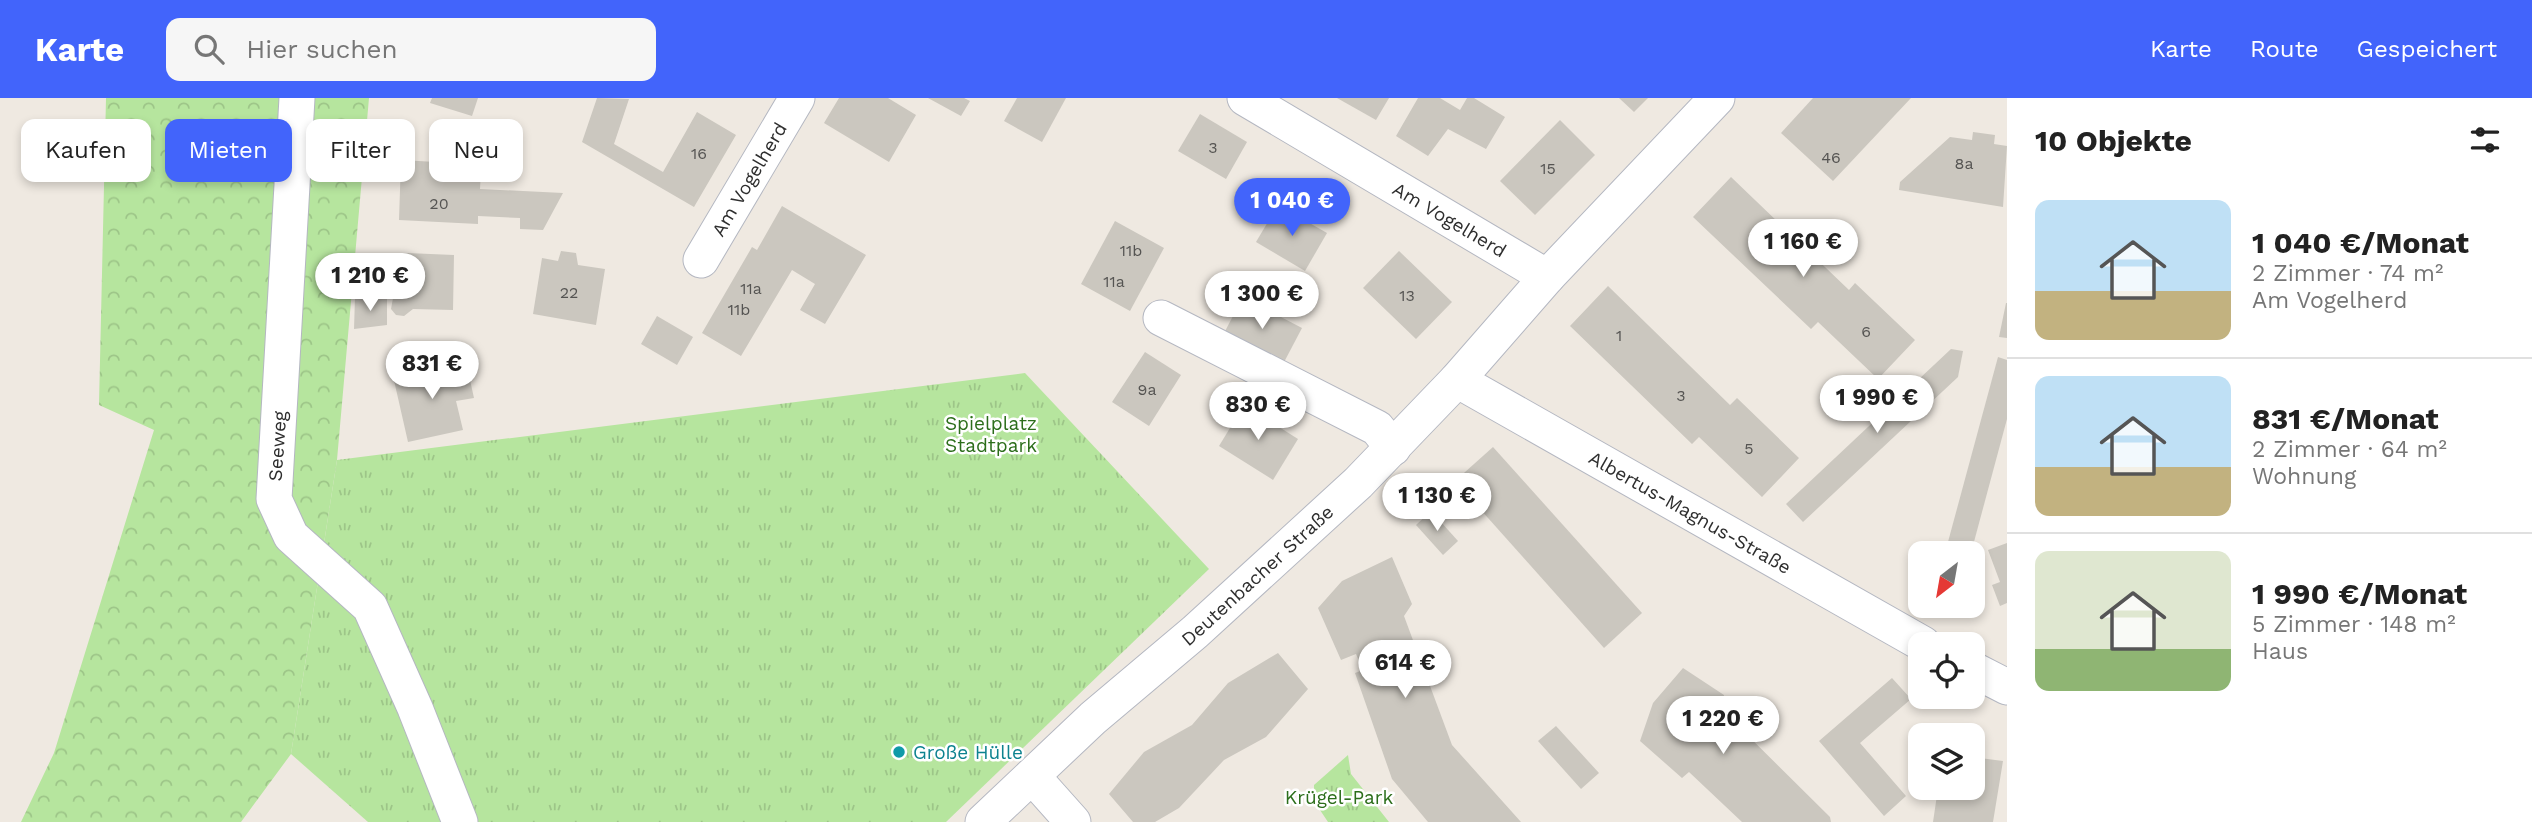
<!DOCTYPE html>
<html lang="de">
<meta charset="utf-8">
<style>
body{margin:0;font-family:"Work Sans",sans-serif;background:#f6f6f6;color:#222;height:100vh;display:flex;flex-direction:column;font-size:26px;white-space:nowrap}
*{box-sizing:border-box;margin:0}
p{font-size:23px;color:#767676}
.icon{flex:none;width:38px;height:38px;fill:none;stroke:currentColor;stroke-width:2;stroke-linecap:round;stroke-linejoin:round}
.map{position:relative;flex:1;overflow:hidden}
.side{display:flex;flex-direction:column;background:#fff;width:525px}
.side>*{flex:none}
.hud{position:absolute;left:21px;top:21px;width:665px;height:63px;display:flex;gap:14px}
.needle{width:46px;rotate:211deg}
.tools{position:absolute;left:1908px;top:443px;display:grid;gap:14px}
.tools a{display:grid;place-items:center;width:77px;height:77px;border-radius:14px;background:#fff;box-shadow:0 4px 10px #0003;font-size:35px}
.price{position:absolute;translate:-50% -60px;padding:0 16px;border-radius:24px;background:#fff;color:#222;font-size:23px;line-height:46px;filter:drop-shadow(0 2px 4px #0008)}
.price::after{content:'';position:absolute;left:50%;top:42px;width:21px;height:16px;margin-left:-10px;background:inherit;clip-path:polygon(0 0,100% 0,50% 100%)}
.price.active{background:#4264fb;color:#fff}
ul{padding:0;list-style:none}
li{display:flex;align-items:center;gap:21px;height:175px;padding:0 28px}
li+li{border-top:2px solid #e0e0e0}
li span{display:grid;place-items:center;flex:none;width:196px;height:140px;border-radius:14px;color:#555}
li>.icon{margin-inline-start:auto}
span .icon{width:84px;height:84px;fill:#fffc;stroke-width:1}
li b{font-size:30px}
h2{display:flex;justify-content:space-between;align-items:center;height:84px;padding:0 28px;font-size:30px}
.pill{padding:0 24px;border-radius:14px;background:#fff;box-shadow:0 4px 10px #0003;font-size:24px;line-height:63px}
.pill.active{background:#4264fb;color:#fff}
header{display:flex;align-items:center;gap:42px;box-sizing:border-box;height:98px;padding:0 35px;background:#4264fb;color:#fff}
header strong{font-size:33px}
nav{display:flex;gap:38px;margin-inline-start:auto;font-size:24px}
.search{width:490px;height:63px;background:#f6f6f6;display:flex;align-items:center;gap:18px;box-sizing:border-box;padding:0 24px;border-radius:14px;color:#767676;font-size:26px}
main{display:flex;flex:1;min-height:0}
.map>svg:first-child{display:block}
.grass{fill:url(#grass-tufts)}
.forest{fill:url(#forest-crowns)}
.building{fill:#cbc7bf}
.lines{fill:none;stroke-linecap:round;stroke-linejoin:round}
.minor-casing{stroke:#b4b7c1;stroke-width:37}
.minor{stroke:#fff;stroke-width:35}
.culture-dot{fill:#0f9aa8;stroke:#fff;stroke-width:2.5}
.labels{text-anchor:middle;stroke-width:5;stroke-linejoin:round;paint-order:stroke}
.number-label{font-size:16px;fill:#555452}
.street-label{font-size:19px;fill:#2e2e2e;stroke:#fff}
.park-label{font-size:19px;fill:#2c6e1b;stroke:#fff}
.culture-label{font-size:19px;fill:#0d838f;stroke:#fff;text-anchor:start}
</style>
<header>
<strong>Karte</strong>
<div class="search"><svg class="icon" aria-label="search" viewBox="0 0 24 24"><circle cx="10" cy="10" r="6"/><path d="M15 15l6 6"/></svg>Hier suchen</div>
<nav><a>Karte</a><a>Route</a><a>Gespeichert</a></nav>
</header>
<main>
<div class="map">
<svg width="2007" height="724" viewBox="0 0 2007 724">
<defs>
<pattern id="grass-tufts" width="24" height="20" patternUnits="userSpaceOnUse" patternTransform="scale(1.75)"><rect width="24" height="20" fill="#b6e59e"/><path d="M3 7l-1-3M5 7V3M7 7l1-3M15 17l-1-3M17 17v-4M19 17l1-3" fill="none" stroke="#9dc588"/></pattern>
<pattern id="forest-crowns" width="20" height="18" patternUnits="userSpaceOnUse" patternTransform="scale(1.75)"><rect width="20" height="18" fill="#b6e59e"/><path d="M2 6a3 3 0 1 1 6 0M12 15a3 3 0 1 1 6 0" fill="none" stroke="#9dc588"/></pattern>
</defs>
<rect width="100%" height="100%" fill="#efe9e1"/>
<!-- grass -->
<g class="grass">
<polygon points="1025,275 1209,471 946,724 368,724 291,656 337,362"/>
<polygon points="1348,657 1351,676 1389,724 1328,724 1314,703 1314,687"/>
</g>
<!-- forest -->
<polygon class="forest" points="106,0 369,0 337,362 291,656 241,724 21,724 54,655 154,332 99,307"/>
<!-- building -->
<g class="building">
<polygon points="432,0 478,0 472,18 430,5"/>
<polygon points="597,0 629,1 614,46 663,74 697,14 736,37 694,109 582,44"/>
<polygon points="839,0 888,0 916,17 889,64 824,25"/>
<polygon points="928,0 964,0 970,3 961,18"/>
<polygon points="1017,0 1066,0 1042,44 1004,23"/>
<polygon points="1337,0 1389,0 1376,22"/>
<polygon points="1418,0 1440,0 1460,12 1467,0 1474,0 1505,19 1486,51 1448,31 1428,58 1396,38"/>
<polygon points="1619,0 1648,0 1634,14"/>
<polygon points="1813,0 1911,0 1833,83 1781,35"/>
<polygon points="1200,16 1247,44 1226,81 1178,53"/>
<polygon points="1560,22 1595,57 1535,117 1500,83"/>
<polygon points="1973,34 1995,37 1994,46 2007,48 2003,109 1899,92 1900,84 1950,39 1972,42"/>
<polygon points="401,62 436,64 436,69 481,72 480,91 563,95 543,132 520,131 520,120 478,118 478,126 399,122"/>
<polygon points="1731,79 1849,192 1855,185 1915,242 1878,281 1818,224 1811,231 1693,119"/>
<polygon points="1278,107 1327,135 1305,173 1256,144"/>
<polygon points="782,108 866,157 825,226 800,212 815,186 792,172 741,258 702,235 752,149 757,152"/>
<polygon points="1115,123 1164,150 1130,213 1081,186"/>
<polygon points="561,153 576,155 578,167 605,171 596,227 533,216 542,160 558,163"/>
<polygon points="1399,153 1452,204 1416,241 1363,190"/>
<polygon points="407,155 454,157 453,212 413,211 404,218 396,217 391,211 393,200 397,198 398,156"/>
<polygon points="1608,188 1730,307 1737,300 1799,360 1762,399 1699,339 1692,346 1570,228"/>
<polygon points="1243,199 1302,230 1282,268 1223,237"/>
<polygon points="355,200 387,201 387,227 354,231"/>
<polygon points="2006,205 2007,205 2007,240 1999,239"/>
<polygon points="657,218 693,239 677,267 641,246"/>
<polygon points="1951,251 1963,253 1958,279 1803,424 1786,406"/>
<polygon points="1145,254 1181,277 1149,328 1112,304"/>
<polygon points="1998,259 2007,262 2007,321 1971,455 1945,455"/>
<polygon points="448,266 451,276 468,273 474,300 456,303 463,332 408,344 393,278"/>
<polygon points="1244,307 1298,341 1273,382 1219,348"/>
<polygon points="1493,349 1642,515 1604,550 1455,383"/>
<polygon points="1431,413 1458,443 1443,457 1416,427"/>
<polygon points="2007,445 2007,505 2000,508 1992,487 2000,484 1988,452"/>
<polygon points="1392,459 1412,506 1404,518 1452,647 1521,724 1428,724 1392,681 1355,575 1363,572 1359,563 1356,556 1341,562 1318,510 1342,483"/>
<polygon points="1278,555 1308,591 1266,639 1224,662 1179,710 1155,724 1133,724 1109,696 1144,654 1192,627 1228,585"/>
<polygon points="1683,570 1724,597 1722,612 1830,719 1831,724 1742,724 1689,674 1682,680 1640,643 1653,605"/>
<polygon points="1892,580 1911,601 1860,645 1906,698 1884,718 1819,643"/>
<polygon points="1556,628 1599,675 1581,691 1538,643"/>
<polygon points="1972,659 2003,663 1993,724 1933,724 1937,697 1920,694 1921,690 1972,690"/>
</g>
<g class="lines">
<defs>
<g id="minor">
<polyline points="297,0 274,401 291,438 370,509 415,610 460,724"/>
<path id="s1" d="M1245,0L1547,179"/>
<path id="s2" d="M701,162L797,0"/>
<polyline points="1161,220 1377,330 1393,350"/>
<path id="s3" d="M1457,282L1923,546"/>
<polyline points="1972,571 2007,589"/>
<polyline points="1032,678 1073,724"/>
<path id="s4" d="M983,724L1093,620L1195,534L1358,385L1457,282L1547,179L1717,0"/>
</g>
</defs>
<!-- minor casing -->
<use href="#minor" class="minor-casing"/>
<!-- minor -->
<use href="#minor" class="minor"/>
</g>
<!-- markers -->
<circle class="culture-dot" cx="899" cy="654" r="7"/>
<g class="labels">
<!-- number labels -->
<g class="number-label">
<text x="1213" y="55">3</text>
<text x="699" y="61">16</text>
<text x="1831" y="65">46</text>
<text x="1964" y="71">8a</text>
<text x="1548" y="76">15</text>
<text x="439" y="111">20</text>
<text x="1131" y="158">11b</text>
<text x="1114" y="189">11a</text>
<text x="751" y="196">11a</text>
<text x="569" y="200">22</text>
<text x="1407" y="203">13</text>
<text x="739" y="217">11b</text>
<text x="1866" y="239">6</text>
<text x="1619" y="243">1</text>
<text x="1147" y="297">9a</text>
<text x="1681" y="303">3</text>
<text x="1749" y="356">5</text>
</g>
<!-- street labels -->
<g class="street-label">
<text dy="7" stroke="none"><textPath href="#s2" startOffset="94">Am Vogelherd</textPath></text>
<text dy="7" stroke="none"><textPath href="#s1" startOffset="238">Am Vogelherd</textPath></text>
<text transform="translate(277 348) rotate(-86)" y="7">Seeweg</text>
<text dy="7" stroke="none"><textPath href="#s3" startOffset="268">Albertus-Magnus-Straße</textPath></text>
<text dy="7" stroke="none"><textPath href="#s4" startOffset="369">Deutenbacher Straße</textPath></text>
</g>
<!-- park labels -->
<g class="park-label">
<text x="991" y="332">Spielplatz<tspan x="991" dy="22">Stadtpark</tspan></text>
<text x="1339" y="706">Krügel-Park</text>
</g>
<!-- culture labels -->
<g class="culture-label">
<text x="913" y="661">Große Hülle</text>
</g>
</g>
</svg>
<div class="tools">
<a><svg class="needle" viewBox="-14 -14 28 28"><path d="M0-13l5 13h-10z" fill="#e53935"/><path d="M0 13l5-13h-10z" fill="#767676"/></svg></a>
<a><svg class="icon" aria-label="locate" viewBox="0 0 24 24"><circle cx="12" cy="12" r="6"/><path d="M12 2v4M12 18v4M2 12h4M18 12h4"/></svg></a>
<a><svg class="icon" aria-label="layers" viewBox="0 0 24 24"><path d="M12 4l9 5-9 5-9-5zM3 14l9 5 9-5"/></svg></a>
</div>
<b class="price active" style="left:1292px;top:140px">1 040 €</b>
<b class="price" style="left:1803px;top:181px">1 160 €</b>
<b class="price" style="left:370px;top:215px">1 210 €</b>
<b class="price" style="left:1262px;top:233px">1 300 €</b>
<b class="price" style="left:432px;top:303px">831 €</b>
<b class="price" style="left:1877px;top:337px">1 990 €</b>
<b class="price" style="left:1258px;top:344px">830 €</b>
<b class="price" style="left:1437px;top:435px">1 130 €</b>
<b class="price" style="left:1405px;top:602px">614 €</b>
<b class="price" style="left:1723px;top:658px">1 220 €</b>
<div class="hud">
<a class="pill">Kaufen</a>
<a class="pill active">Mieten</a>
<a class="pill">Filter</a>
<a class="pill">Neu</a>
</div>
</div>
<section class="side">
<h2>10 Objekte<svg class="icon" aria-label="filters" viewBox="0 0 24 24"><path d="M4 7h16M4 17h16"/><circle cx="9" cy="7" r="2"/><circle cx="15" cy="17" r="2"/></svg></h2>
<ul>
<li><span style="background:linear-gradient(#bfe0f5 65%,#c2b280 0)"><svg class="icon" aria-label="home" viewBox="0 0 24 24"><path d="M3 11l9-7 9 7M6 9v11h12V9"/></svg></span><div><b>1 040 €/Monat</b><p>2 Zimmer · 74 m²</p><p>Am Vogelherd</p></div></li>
<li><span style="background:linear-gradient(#bfe0f5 65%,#c2b280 0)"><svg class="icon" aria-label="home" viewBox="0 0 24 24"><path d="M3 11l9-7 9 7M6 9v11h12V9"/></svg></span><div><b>831 €/Monat</b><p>2 Zimmer · 64 m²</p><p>Wohnung</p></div></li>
<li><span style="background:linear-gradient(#dfe7d0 70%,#8fb573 0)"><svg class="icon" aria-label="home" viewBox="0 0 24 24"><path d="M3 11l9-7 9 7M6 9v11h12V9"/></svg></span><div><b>1 990 €/Monat</b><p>5 Zimmer · 148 m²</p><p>Haus</p></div></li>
</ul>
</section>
</main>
